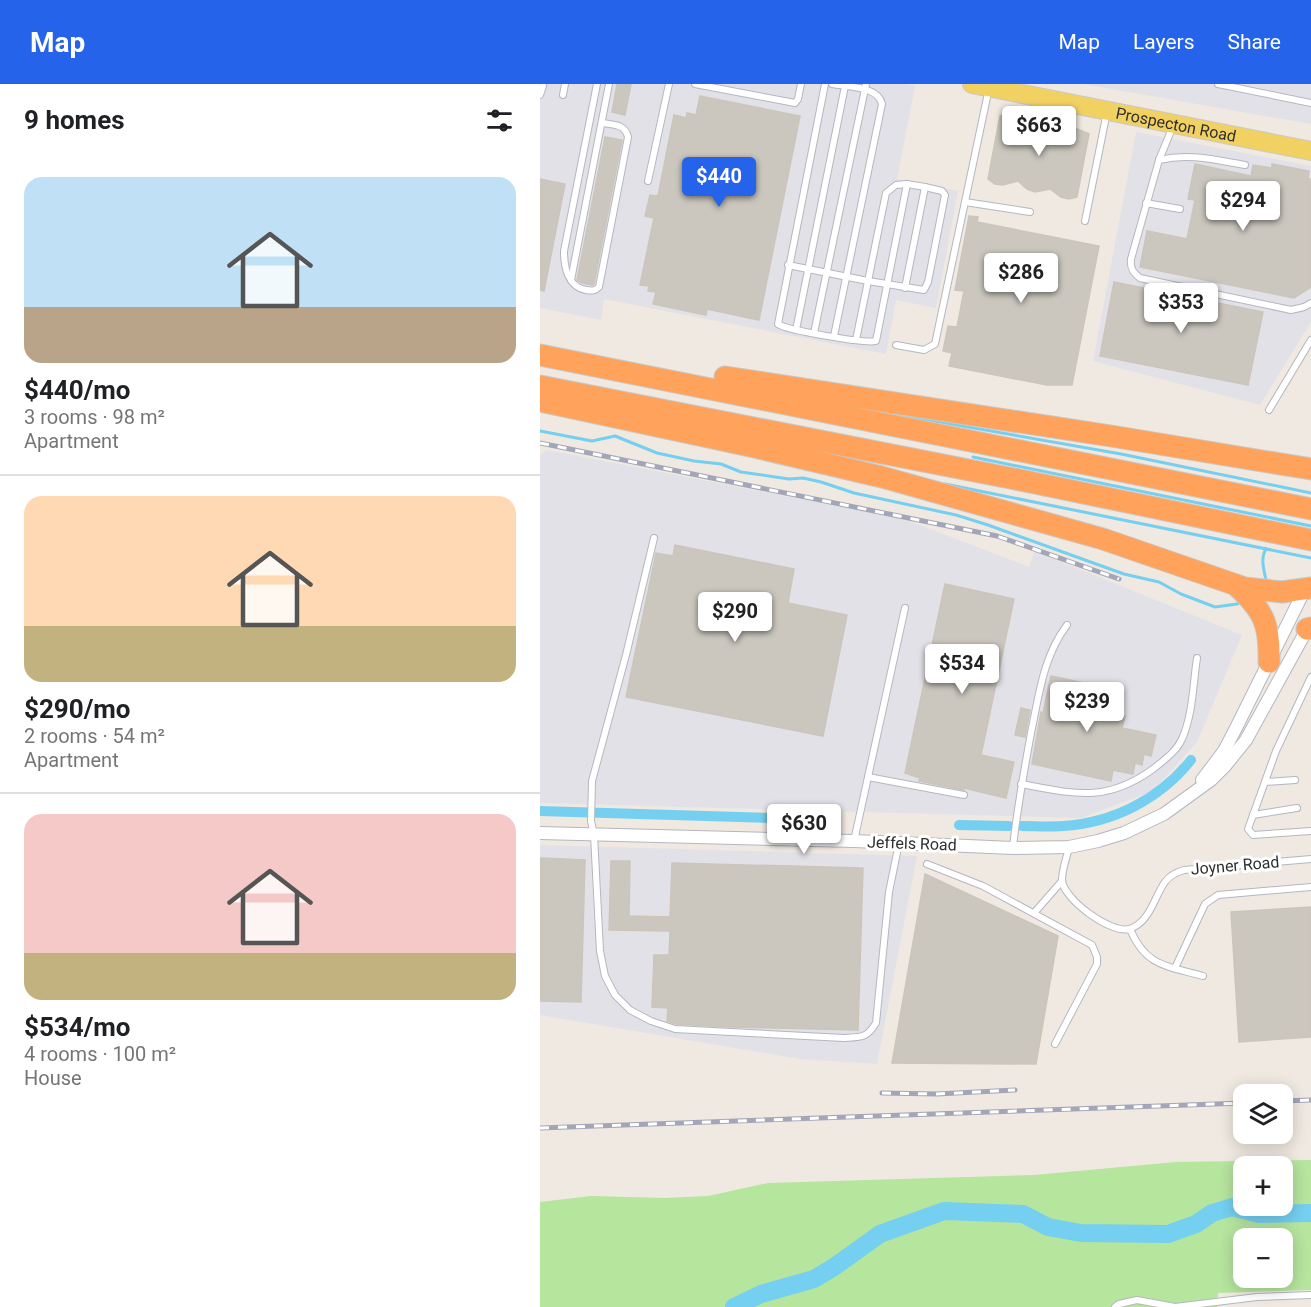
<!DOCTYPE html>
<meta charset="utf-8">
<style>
body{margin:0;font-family:Roboto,sans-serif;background:#f2f2f2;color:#202124;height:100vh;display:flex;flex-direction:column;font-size:22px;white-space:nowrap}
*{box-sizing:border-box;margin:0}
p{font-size:20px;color:#757577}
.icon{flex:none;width:33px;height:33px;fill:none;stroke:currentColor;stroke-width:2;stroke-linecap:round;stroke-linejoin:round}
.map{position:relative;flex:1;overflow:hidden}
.sheet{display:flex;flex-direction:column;background:#fff;width:540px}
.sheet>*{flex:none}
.fabs{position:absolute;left:693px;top:1000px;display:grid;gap:12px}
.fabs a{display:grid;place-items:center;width:60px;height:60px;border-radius:12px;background:#fff;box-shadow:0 3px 15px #0003;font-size:30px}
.price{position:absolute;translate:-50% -51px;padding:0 14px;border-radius:6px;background:#fff;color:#222;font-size:20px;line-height:39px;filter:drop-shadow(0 2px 3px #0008)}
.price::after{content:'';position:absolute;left:50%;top:36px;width:18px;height:14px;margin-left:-9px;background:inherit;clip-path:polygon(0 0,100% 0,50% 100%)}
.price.active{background:#2563eb;color:#fff}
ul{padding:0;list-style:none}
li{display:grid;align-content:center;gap:12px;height:318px;padding:0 24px}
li+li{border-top:2px solid #e0e0e0}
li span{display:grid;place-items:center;height:186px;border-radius:18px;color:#555}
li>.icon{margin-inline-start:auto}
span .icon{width:108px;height:108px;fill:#fffc;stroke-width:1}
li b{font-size:26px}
h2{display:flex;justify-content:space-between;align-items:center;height:72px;padding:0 24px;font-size:26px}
header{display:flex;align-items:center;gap:36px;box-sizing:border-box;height:84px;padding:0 30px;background:#2563eb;color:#fff}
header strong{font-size:28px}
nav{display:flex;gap:33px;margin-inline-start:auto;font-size:21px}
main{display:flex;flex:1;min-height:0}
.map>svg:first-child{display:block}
.industrial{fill:#e3e1e8}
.green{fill:#b6e59e;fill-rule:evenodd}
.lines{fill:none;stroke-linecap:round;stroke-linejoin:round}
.stream{stroke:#75cff0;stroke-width:3}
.canal{stroke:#75cff0;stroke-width:10}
.river{stroke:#75cff0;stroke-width:18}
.building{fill:#cbc7bf;stroke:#cbc5ba;stroke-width:1.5}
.service-casing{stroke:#b4b7c1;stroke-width:8}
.minor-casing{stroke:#b4b7c1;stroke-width:14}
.primary-casing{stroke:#c9c9c9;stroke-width:20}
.motorway-casing{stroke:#c9c9c9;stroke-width:23}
.service{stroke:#fff;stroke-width:6}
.minor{stroke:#fff;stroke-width:12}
.primary{stroke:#f2d163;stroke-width:18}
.motorway{stroke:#ffa35c;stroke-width:21}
.rail-casing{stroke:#a3a6b8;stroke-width:5}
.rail{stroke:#fff;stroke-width:3;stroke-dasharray:9;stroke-linecap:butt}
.labels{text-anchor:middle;stroke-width:6;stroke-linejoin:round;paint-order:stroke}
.street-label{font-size:16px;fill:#2e2e2e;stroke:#fff}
</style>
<header>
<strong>Map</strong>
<nav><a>Map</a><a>Layers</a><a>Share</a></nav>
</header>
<main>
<section class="sheet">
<h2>9 homes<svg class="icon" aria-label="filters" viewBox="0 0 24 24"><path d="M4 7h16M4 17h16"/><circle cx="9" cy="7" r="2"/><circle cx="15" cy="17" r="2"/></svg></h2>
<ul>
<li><span style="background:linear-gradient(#bfe0f5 70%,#b9a48a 0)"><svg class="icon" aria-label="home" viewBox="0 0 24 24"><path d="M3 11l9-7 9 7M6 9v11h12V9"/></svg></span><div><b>$440/mo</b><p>3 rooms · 98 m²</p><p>Apartment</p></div></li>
<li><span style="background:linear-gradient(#ffd9b3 70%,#c2b280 0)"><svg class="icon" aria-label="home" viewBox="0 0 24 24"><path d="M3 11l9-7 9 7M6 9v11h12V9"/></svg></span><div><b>$290/mo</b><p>2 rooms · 54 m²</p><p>Apartment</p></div></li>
<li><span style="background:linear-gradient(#f6c9c9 75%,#c2b280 0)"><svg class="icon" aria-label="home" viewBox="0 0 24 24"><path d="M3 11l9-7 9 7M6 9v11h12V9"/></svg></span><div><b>$534/mo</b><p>4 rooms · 100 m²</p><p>House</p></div></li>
</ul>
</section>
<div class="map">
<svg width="771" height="1223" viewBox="0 0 771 1223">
<rect width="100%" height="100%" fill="#efe9e1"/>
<!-- industrial -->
<g class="industrial">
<polygon points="0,0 365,0 375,2 357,95 418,107 396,224 356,216 346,270 64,215 61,236 0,224"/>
<polygon points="543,0 771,0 771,40"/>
<polygon points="596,48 771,82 771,238 720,321 553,277"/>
<polygon points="7,366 364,435 489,483 495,467 702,551 657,658 613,707 541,734 0,719 0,371"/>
<polygon points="0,761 377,772 337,980 260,975 0,931"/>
</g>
<!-- green -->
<path class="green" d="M771,1076V1206L678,1209L677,1223H0V1118L51,1112L125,1114L168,1112L228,1099L494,1091L636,1078ZM704,1083H742V1122H704ZM704,1155H742V1194H704Z"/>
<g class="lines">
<!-- stream -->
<g class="stream">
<polyline points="326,325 581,370 771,409"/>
<polyline points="0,347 52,357 75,352 117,369 154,377 181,380 201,388 249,395 263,394 281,398 314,409 416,431 448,441 584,490 619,498 641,510 675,523 697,520 703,517"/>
<polyline points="433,373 771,442"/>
<polyline points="405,400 771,474"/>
<path d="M726,465C720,474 724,486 726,496"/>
</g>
<!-- canal -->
<g class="canal">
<polyline points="0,727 232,734"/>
<polyline points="419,741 469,742"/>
<path d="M482,742C495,742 510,743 523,742C573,739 620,715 651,676"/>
</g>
<!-- river -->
<polyline class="river" points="194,1223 221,1210 274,1195 294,1183 340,1150 404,1127 483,1130 508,1143 541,1149 628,1150 656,1140 672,1129 692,1123 719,1130 771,1129"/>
</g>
<!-- building -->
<g class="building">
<polygon points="77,0 91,0 85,31 72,28"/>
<polygon points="160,12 260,32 219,236 167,225 166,231 113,220 116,208 108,207 109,202 100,201 114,134 105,132 110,111 118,112 134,31 146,34 147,29 156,31"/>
<polygon points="465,31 474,31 489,41 505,38 514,41 522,46 535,44 549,50 537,113 529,115 521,113 510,105 495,108 487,105 478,97 463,101 455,100 448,95 460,32"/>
<polygon points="65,53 82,56 54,200 52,201 42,199 37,196"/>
<polygon points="655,80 711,92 713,81 732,84 732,80 769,87 768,95 771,95 771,203 754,214 600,183 607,147 647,155 655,116 648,115"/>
<polygon points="0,95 25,100 4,207 0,206"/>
<polygon points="429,132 438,133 437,138 559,162 532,301 507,301 409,282 412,269 403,267 408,242 417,243 424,207 415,206"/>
<polygon points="574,198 723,228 708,301 560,272"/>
<polygon points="135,461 254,485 248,519 307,531 283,652 86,613 116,469 133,472"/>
<polygon points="405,500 474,515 441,671 474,678 466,714 424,704 424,706 379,697 380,694 365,689"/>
<polygon points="511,592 573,605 568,628 585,632 582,644 616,651 611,672 604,670 602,681 595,679 593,690 573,686 571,697 492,680 501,628 503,629"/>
<polygon points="481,624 490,626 485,653 475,651"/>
<polygon points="0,774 45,776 41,918 0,917"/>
<polygon points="71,777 90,777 89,832 130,833 132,779 323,784 318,946 190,943 136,940 127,937 128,924 112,923 114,871 129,871 130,847 69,846"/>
<polygon points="385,790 518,852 496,980 352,979"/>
<polygon points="771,823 771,953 699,958 691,828"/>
</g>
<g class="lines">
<defs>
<g id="service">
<path d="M57,0L24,167C24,183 28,203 46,206C52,207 55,207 59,203L88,53C85,40 74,41 62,39"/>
<polyline points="155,0 255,19 258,15 261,0"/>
<path d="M285,0L238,240C246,246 326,260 336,257L367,100L385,103L365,204"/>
<path d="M292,0C308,3 338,2 342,20L294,252"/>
<polyline points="678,0 771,19"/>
<polyline points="0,11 3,2"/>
<polyline points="23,11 25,0"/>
<path d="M633,42L619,76L591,175C590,184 593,189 600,194L751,226L764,223L771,219"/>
<path d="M619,76C650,69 674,76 705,81"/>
<polyline points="108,97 129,0"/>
<polyline points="425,118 490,128"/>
<polyline points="606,119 640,125"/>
<polyline points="545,137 567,28"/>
<polyline points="248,181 328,197 384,206 388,198 405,111 402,107 385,103"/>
<polyline points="31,196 69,0"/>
<polyline points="256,246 305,2"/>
<polyline points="274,249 326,0"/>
<polyline points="316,256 346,109 356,101 367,100"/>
<polyline points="356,261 384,266 395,260 449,4"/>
<polyline points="729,326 771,256"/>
<path d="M114,454L86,571L52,697L51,737L54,751L60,867L65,892L75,911L90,926L111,937L135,945L304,954C322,953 327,954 336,939L349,808L359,759"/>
<polyline points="771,593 736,667 708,745 713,751 771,747"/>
<polyline points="328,693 424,711"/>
<polyline points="725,698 755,696"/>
<path d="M481,700C535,710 566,719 613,685C624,676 636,668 642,655C653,630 653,600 657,574"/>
<polyline points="713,731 757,724"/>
<polyline points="314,757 365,524"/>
<path d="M473,763C477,725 484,687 491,649C499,611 503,573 527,541"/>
<path d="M529,763C527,773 522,785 522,796C523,815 571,850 589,845C610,839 614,813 625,798C630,791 637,788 644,786L771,775"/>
<polyline points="387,780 443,802 552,861 557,873 557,880 515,960"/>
<polyline points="494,829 522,797"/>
<path d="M590,845C606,883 627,882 663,892"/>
<polyline points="635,884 665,820 678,811 771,803"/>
<polyline points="575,1223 579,1220 597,1216 635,1223 717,1213 771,1211"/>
</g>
<g id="minor">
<polyline points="662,696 684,667 696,644 766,503"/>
<polyline points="0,749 314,757 473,764 529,763 558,757 584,749 624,730 671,696 685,682 706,656 770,540"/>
</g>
<g id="primary">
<path id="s1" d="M432,0L771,67"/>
</g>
<g id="motorway">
<polyline points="0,271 771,425"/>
<polyline points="185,293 571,352 771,385"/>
<polyline points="0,302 485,397 771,456"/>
<polyline points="0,317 210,362 342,393 563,455 705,504 742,508 771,504"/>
<path d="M696,501C724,527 730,540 729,578"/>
<polyline points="767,545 771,544"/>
</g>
</defs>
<!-- service casing -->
<use href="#service" class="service-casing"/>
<!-- minor casing -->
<use href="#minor" class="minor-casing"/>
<!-- primary casing -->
<use href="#primary" class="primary-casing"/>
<!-- motorway casing -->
<use href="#motorway" class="motorway-casing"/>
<!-- service -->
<use href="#service" class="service"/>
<!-- minor -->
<use href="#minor" class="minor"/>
<!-- primary -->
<use href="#primary" class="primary"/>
<!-- motorway -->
<use href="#motorway" class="motorway"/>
<defs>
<g id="rail">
<polyline points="0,359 457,452 579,495"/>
<polyline points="342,1009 397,1010 475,1006"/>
<polyline points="742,1017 771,1016"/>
<polyline points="0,1044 704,1019"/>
</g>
</defs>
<!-- rail casing -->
<use href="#rail" class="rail-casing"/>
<!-- rail -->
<use href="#rail" class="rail"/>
</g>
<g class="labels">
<!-- street labels -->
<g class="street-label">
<text dy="6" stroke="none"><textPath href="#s1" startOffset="208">Prospecton Road</textPath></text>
<text transform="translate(372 759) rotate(2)" y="6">Jeffels Road</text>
<text transform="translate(695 781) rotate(-5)" y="6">Joyner Road</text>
</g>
</g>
</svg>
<div class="fabs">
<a><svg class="icon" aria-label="layers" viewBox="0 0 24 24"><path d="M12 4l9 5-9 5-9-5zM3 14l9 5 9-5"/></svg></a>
<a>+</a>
<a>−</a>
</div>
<b class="price" style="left:499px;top:73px">$663</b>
<b class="price active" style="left:179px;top:124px">$440</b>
<b class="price" style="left:703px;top:148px">$294</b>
<b class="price" style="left:481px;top:220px">$286</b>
<b class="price" style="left:641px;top:250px">$353</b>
<b class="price" style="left:195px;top:559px">$290</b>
<b class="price" style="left:422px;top:611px">$534</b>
<b class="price" style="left:547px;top:649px">$239</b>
<b class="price" style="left:264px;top:771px">$630</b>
</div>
</main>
